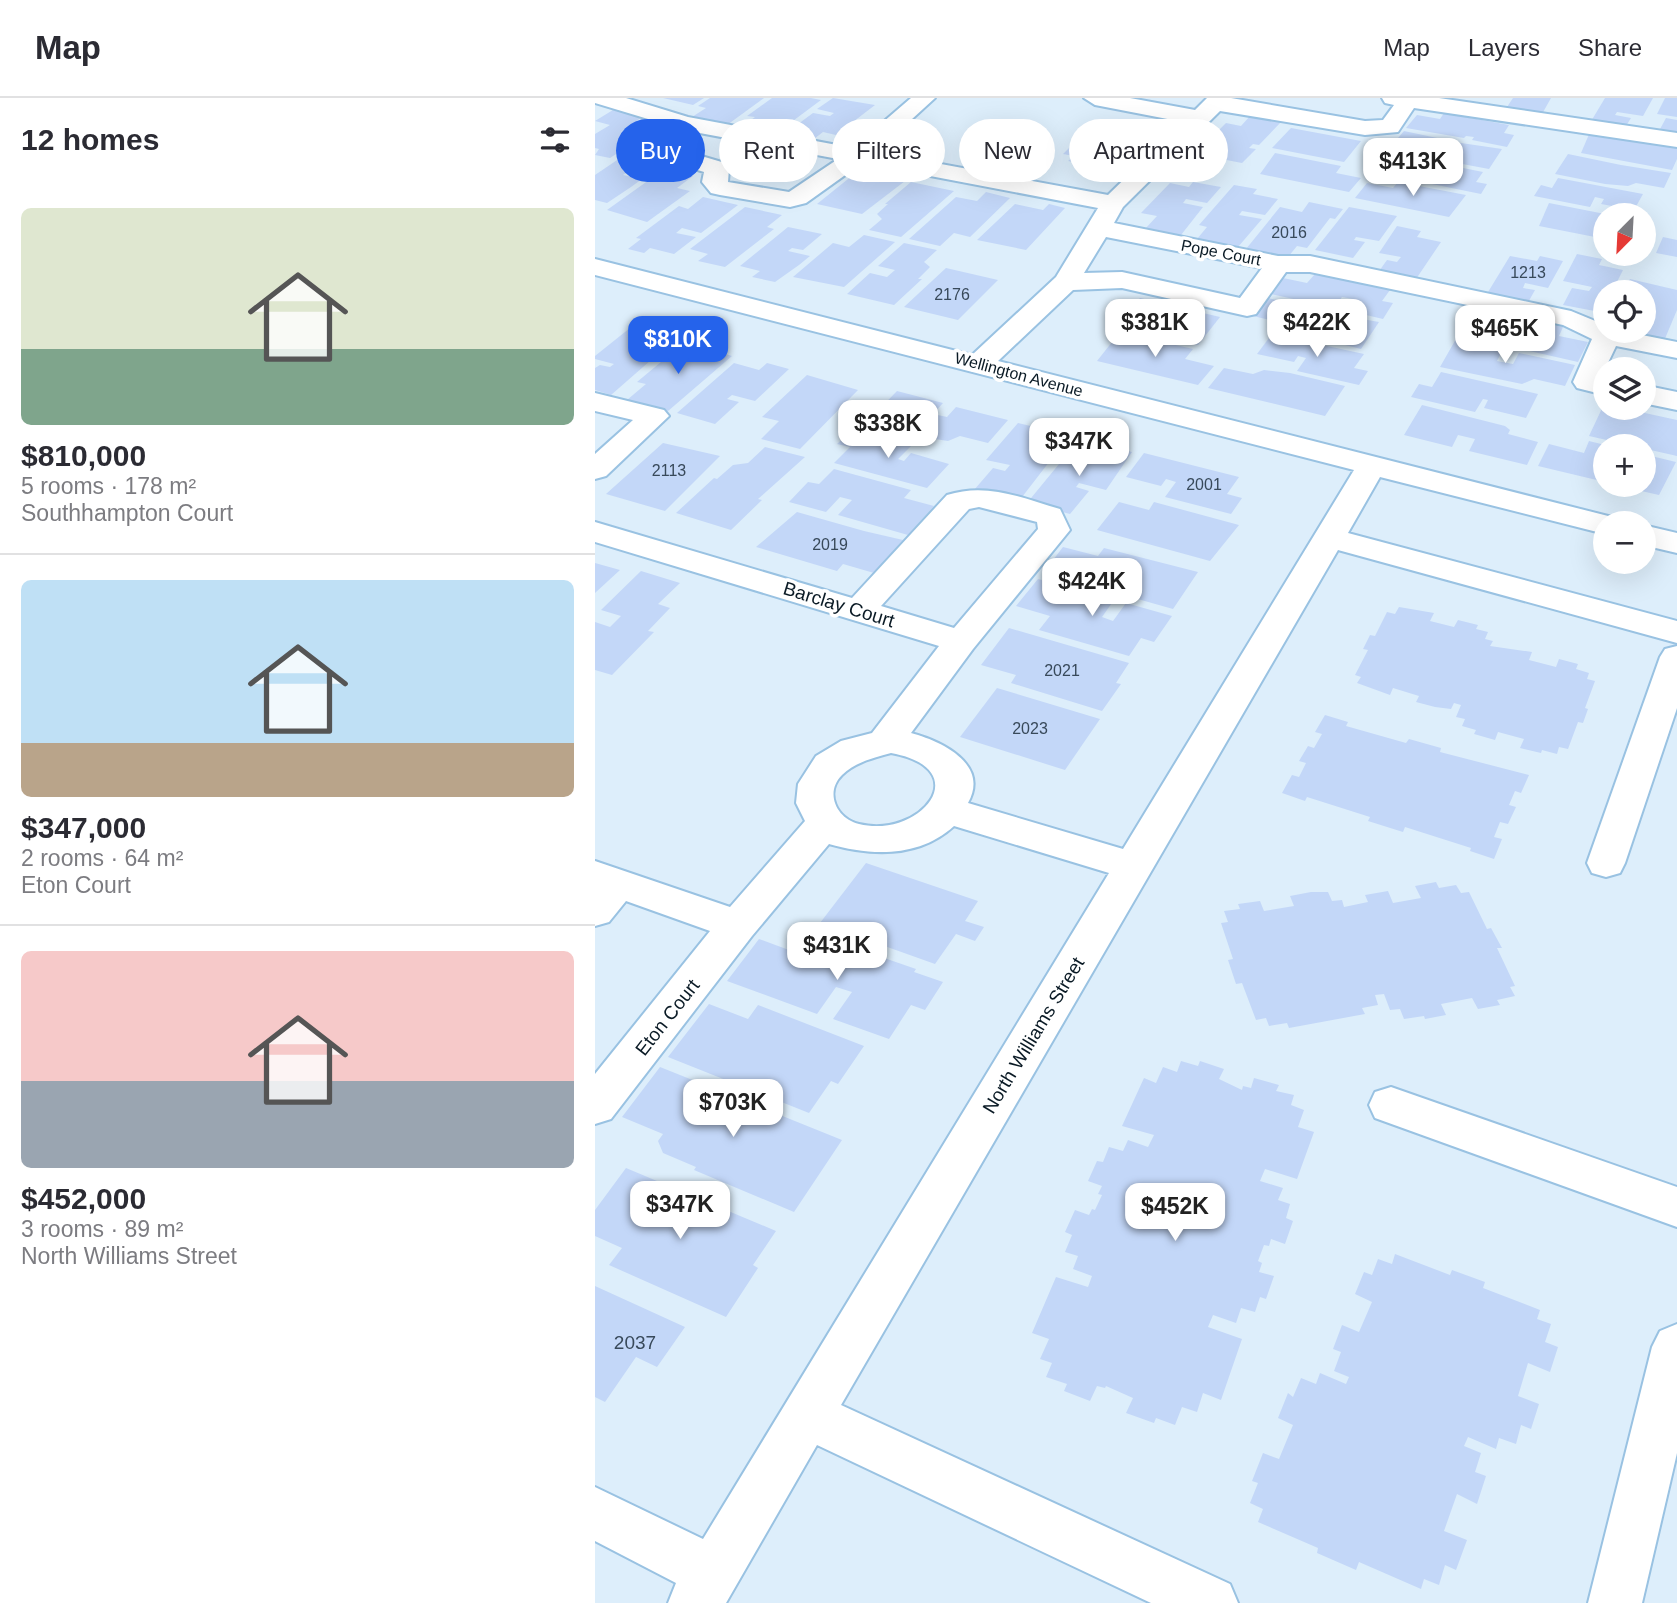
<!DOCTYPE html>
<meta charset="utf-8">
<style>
body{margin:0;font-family:Arial,sans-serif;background:#f7f7f7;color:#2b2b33;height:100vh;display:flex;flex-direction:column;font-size:26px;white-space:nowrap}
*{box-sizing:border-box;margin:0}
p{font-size:23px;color:#7c7c81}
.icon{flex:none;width:38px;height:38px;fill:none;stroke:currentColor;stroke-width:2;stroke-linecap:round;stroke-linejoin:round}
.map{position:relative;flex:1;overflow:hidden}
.drawer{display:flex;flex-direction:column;background:#fff;width:595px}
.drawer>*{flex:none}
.banner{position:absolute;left:21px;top:21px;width:665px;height:63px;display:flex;gap:14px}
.needle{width:46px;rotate:204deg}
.tools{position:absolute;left:998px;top:105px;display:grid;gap:14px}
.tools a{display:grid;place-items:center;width:63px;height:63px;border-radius:50%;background:#fff;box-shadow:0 7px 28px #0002;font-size:35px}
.price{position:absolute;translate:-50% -60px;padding:0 16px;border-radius:14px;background:#fff;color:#222;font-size:23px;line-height:46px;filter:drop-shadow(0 2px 4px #0008)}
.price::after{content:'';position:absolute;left:50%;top:42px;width:21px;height:16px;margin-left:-10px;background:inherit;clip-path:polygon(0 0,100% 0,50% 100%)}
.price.on{background:#2563eb;color:#fff}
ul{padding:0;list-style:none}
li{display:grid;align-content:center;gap:14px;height:371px;padding:0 21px}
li+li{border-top:2px solid #e1e1e2}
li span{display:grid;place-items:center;height:217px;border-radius:10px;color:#555}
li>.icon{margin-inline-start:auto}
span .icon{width:126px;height:126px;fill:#fffc;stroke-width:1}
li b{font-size:30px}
h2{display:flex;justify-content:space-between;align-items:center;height:84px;padding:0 21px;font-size:30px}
.pill{padding:0 24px;border-radius:32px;background:#fff;box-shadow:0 7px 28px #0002;font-size:24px;line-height:63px}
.pill.on{background:#2563eb;color:#fff}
header{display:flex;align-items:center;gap:42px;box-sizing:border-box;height:98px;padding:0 35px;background:#fff;border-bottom:2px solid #e1e1e2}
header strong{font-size:33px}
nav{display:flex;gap:38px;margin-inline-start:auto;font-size:24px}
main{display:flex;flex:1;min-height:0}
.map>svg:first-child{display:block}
.building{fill:#c3d7f8}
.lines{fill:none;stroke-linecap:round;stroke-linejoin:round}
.minor-casing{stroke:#99c2e2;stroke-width:4}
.minor{fill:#fff;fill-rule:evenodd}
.labels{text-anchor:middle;stroke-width:7;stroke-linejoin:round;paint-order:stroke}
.number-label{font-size:16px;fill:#38495a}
.far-street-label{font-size:16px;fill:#0a1a25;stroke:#fff}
.street-label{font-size:19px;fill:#0a1a25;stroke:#fff}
.near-number-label{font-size:19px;fill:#38495a}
</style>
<header>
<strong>Map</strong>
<nav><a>Map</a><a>Layers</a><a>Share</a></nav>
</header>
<main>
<section class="drawer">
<h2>12 homes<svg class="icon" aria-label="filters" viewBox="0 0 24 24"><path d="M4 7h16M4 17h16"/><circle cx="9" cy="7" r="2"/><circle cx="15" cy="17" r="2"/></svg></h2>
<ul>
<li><span style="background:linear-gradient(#dfe7d0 65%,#7fa58c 0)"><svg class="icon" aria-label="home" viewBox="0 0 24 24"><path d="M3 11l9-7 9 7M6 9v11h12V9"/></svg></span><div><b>$810,000</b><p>5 rooms · 178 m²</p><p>Southhampton Court</p></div></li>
<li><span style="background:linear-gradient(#bfe0f5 75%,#b9a48a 0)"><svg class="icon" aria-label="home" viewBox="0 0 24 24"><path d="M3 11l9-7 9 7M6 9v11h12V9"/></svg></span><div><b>$347,000</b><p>2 rooms · 64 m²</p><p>Eton Court</p></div></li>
<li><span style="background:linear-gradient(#f6c9c9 60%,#9aa5b1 0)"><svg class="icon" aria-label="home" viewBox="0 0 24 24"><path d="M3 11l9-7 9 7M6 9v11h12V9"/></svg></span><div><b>$452,000</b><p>3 rooms · 89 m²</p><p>North Williams Street</p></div></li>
</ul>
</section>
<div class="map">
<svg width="1082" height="1505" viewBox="0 0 1082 1505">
<rect width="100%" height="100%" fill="#ddeefb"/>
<!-- building -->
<g class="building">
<polygon points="68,0 109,0 98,7"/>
<polygon points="115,0 169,0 132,27 97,19 111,10 103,8"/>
<polygon points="177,0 216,0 226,2 179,37 145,30 160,19 152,18"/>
<polygon points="238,0 280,7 241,37 228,34 215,44 187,38 218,15 235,18 239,15 222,11"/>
<polygon points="918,0 956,0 947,16 912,9"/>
<polygon points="1010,0 1058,0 1048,18 1022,14 1020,17 1036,20 1029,31 995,25"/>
<polygon points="1070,0 1082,0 1082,19 1062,16"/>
<polygon points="18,12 47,19 26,34 47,39 15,60 0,57 4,51 0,50 0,36 15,27 0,23"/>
<polygon points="849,15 914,27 909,35 919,37 912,49 877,42 879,39 871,38 869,40 811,30 822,17 845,21"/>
<polygon points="655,18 686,24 664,47 658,46 654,50 661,51 647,65 621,60 625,55 605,51 631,25 646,28"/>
<polygon points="1071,20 1082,22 1082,36 1064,33"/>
<polygon points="696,30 766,43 749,64 677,50"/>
<polygon points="809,33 866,45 907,51 894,71 846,62 825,56 824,51 798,46"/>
<polygon points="995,34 1082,50 1082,61 1077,72 986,55"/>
<polygon points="493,43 516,48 511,53 521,55 511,65 499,62 494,67 473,63 479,58 468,56 478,46 488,48"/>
<polygon points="680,55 746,68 741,75 766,80 754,94 665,76"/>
<polygon points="31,56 62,62 41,76 32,74 28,77 47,81 36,89 12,105 0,102 0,77"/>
<polygon points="973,56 1026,67 1076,75 1069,90 1041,85 1033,88 1010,86 960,76"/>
<polygon points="808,58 888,74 881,84 892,86 886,96 832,85 839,76 830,74 827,79 797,73"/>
<polygon points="68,72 98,78 82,90 95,93 52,124 12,112"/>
<polygon points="263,73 310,83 267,116 222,106"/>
<polygon points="963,80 1048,96 1039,112 1006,106 1009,101 1000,99 995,109 939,98 946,87 957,90"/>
<polygon points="316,84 359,93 306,139 274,132 287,121 282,116 293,106 290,106"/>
<polygon points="598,84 626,89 612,105 591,101 588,105 608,109 586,137 551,130 562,118 546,115 575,85 594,89"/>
<polygon points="803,84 871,97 854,119 760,100 772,85 798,90"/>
<polygon points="639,87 662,91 658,96 683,101 670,117 647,113 644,117 667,121 643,149 602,141 612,129 604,127"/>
<polygon points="391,94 415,100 375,139 359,135 345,148 314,141 361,99 382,103"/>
<polygon points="108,99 143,107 106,135 87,130 81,135 101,139 79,156 55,150 49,155 33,151 46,141 41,140 84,108 93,111"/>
<polygon points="714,104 748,111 740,121 735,120 712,150 702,148 693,159 651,151 685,109 707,114"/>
<polygon points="954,105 1010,116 1010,141 944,128"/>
<polygon points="420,106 448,112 454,106 470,110 431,152 382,142"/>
<polygon points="150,109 187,117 172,129 179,131 130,169 103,163 113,156 95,151"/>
<polygon points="754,109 802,118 784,143 761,139 759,142 770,144 758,160 720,152"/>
<polygon points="802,128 826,133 822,139 846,144 819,184 782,176 792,162 802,164 806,159 784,155"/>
<polygon points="193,129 227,136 208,152 197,150 193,153 215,158 204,167 180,184 157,179 165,173 145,168"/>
<polygon points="269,137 300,144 249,189 198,179 238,145 254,149"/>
<polygon points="1068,139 1082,142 1082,159 1061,155"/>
<polygon points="309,145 342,152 329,164 335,169 323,181 327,181 299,207 252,196 275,175 292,179 300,172 283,168"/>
<polygon points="982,156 1007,161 1004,167 1028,172 1017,194 1010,194 1010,215 968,207 977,190 994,193 997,189 968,183"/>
<polygon points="915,158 942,163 945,158 968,163 953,190 930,185 928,190 940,192 931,208 890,199"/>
<polygon points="351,170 403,182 363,222 309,209"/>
<polygon points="720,176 795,192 787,203 798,205 788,221 750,212 758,201 747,199 739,210 676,196 688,180 712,185"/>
<polygon points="1035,181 1082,192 1082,212 1069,243 1026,234 1048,233 1048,194 1028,194"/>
<polygon points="545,200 625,219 603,247 521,228"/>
<polygon points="673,200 739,216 784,224 766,251 683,230 687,225 658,218"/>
<polygon points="891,213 968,229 964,238 993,244 983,264 913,248 920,236 909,234 902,246 863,237 873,222 884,224"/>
<polygon points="35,230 57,236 49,242 72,248 16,297 0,292 0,270 5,267 15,269 19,266 0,261 0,258"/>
<polygon points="525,234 598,251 590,261 619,268 603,287 502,263"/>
<polygon points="677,236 769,256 759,270 773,273 764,287 702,273 711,260 703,258 699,264 662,256"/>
<polygon points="861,241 908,251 902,263 918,266 924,255 980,267 970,288 939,281 927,286 845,269"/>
<polygon points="90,244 137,258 73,313 32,302 51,286 42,284"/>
<polygon points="139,265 164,272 172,265 194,271 160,303 137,297 132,301 144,304 120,326 82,315"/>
<polygon points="629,270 658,276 669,272 695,275 750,288 730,318 613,290"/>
<polygon points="846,274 943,296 931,320 889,310 893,302 888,301 880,314 816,299 824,286 837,289"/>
<polygon points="212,277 263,292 205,351 166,341 184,323 167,319"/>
<polygon points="302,293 348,305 338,316 352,319 361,309 413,322 393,345 365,338 353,343 327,339 272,324"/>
<polygon points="1010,304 1010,310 1027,310 1082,322 1082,358 994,338"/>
<polygon points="827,307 910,328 915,332 913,336 943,344 932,367 874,353 880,341 863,337 857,349 809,337"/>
<polygon points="423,325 448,331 442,339 468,346 424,403 379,392 398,370 410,373 415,367 391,362"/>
<polygon points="257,332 317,347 303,361 309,363 316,355 354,366 332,390 239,365 255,349 242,346"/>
<polygon points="994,343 1010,347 1010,384 943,368 954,346 989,355"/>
<polygon points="68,345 125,358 70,413 11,396"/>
<polygon points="512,348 537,354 511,392 484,385 481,389 494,393 475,416 432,405 478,349 506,356"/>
<polygon points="170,349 210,359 163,401 167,402 136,432 81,415 119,380 122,381 138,367 153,365"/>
<polygon points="549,355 644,379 632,396 647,400 636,416 570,399 581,384 571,381 566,388 531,379"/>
<polygon points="1048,356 1081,364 1064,397 1024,388 1048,387"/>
<polygon points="239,371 316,392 309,400 339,408 313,437 243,417 257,402 245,399 231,414 194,404 213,384 224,386"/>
<polygon points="524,404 554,412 559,404 644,427 615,463 502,432"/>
<polygon points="202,414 269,433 308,442 279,475 248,466 242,473 161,449"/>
<polygon points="468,449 503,458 509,450 603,474 578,511 525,496 535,483 518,478 508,492 448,475"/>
<polygon points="0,465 25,472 0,495"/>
<polygon points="46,473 85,485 63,506 75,510 53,533 59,534 17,577 0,572 0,524 15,529 26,518 6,512"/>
<polygon points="443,481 519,502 507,519 518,523 531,505 577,518 559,544 546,540 534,558 444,532 455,518 421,508"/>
<polygon points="804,509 839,515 835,523 859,529 863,522 883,527 881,531 893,534 890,541 898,543 895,548 937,554 934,562 961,569 964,561 983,566 981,571 994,575 992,581 1000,583 990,610 993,611 988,625 983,624 973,651 964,649 962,656 947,652 946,655 925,650 929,641 903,634 900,642 879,636 881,632 867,628 870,621 861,619 866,607 859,605 856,611 840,609 821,604 824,598 798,590 795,597 762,585 766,579 760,577 773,552 768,551 775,537 780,538 792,514 800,516"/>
<polygon points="414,530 534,565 521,585 526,586 507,613 416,585 421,577 386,567"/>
<polygon points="402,590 505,621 470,672 365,639"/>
<polygon points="730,617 753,624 751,628 811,645 814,641 846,650 845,654 934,677 926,695 920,693 914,707 921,709 913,726 905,724 899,739 907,741 899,761 875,753 876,750 810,729 808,734 773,723 775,719 712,699 710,703 687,695 697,677 704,679 711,665 704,663 713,648 719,650 727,636 720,634"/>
<polygon points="271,765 383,803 370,823 389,829 380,843 361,836 340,866 225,825"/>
<polygon points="841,784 844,790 861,787 866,795 874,794 892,831 896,830 907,850 902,850 920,888 915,889 920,898 902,902 905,907 883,911 877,900 846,906 851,917 830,921 829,918 809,921 805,911 795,912 789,896 780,897 783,907 767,910 770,916 694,930 692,925 674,928 671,920 661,922 647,885 641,886 633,862 638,861 626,825 633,824 629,813 645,811 643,806 665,803 669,813 699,808 695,798 716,794 733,794 737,803 747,802 749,809 773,804 770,797 793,793 798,805 826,800 820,788"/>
<polygon points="217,835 321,871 319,874 348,884 330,912 316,907 294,941 238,921 257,894 241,889 222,916 132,883 164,841 202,855"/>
<polygon points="114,906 153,921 163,907 269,948 243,986 236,983 214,1015 73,959"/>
<polygon points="586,963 603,968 605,963 629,971 624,981 647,992 648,988 656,990 659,980 684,987 681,993 699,997 696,1007 709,1012 703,1029 719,1034 702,1081 670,1071 665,1083 688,1090 683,1102 695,1106 691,1120 698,1123 690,1146 676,1141 674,1148 669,1147 663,1163 667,1165 664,1174 679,1178 671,1201 665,1199 660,1214 646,1210 641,1225 618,1217 613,1229 647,1241 626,1302 608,1295 602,1314 587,1309 580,1327 561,1320 559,1325 531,1315 538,1300 511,1288 510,1290 502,1288 495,1303 469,1293 472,1286 451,1279 457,1265 445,1261 454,1241 437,1235 461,1179 493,1189 497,1178 478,1171 483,1158 470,1154 477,1137 470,1134 480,1112 494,1117 497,1111 500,1112 507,1097 503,1096 507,1088 493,1083 502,1063 508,1064 514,1049 528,1053 533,1042 553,1049 559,1037 527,1028 549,980 561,985 568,969 582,974"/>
<polygon points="65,969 140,999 132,1010 153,1018 160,1007 247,1042 199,1114 99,1072 101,1069 68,1055 63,1043 68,1036 27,1019"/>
<polygon points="31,1070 181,1133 158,1167 163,1170 131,1219 14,1167 27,1150 0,1138 0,1112"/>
<polygon points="800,1156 855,1177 857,1172 890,1184 888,1190 945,1212 942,1221 956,1226 950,1244 963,1249 955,1274 933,1265 923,1298 944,1306 936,1331 926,1327 921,1346 904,1340 901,1351 873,1339 869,1348 886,1355 880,1374 891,1378 882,1406 862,1396 849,1433 872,1442 861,1472 850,1467 844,1487 829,1481 826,1491 764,1464 761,1472 722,1455 723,1450 663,1424 668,1411 655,1405 663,1385 657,1383 668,1355 684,1361 698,1327 683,1320 693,1295 698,1299 706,1280 721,1286 725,1275 751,1286 754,1279 739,1273 746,1254 738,1251 747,1227 764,1234 777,1204 760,1196 769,1174 777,1177 783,1161 797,1166"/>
<polygon points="0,1188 90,1229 62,1269 41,1259 10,1304 0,1299"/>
</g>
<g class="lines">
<defs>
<g id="minor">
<path d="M0,0H31L93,19L258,50L316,0H340L281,54L513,97L588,24L500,7L489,0H535L600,12L612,0H636L770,23L788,22L799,7L790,5L787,0H844L1082,35V49L819,10L803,34L770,37L625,13L528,109L519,125L683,158H715L976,213L1010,227V233H1027L1082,244V260L1021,248L1010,271V297L982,290L978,284L997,241L968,227L715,174H691L661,216L652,218L527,190L478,192L403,263L1021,420L1025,425H1010V436L785,379L753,435L1082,523V545L743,452L246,1307L635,1486L643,1505H556L222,1347L131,1505H73L81,1485L0,1443V1389L108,1441L514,775L359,728C324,760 276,758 234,746L157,838L16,1021L0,1026V976L115,833L31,803L14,824L0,828V763L135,809L210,723L201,705L203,686L221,658L246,643L277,635L344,548L0,444V424L257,500L352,397C392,384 427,400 465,411L475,432L378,551L316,635C346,643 395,666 373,705L528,751L759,372L0,177V161L377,257L461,179L503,110L267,65L211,105L195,109L125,97L116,95L107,84L109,74L52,56L48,51L73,27L0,5ZM94,33L243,61L194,94L133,84L134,70L130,65L76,49ZM511,139L667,170L645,200L527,174L489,175ZM384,409L442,424L443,431L359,530L286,508L374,411ZM296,655C383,671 325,741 264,726C242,721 229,695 247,677C260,664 279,660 296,655Z"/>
<polygon points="1048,287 1082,294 1082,312 1048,305"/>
<polygon points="0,295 69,312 74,318 11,378 0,381 0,356 38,322 0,313"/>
<polygon points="1048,427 1082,435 1082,455 1048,447"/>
<polygon points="1082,548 1082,610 1030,765 1025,775 1011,779 997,775 992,765 1065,559 1070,551"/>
<polygon points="796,989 1082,1089 1082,1129 780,1020 774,1007 780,994"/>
<polygon points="1082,1226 1082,1355 1047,1505 993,1505 1057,1249 1065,1233"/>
</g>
</defs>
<!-- minor casing -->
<use href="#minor" class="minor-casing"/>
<!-- minor -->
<use href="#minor" class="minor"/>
</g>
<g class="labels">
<!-- number labels -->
<g class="number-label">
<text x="694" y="140">2016</text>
<text x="933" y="180">1213</text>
<text x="357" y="202">2176</text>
<text x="74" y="378">2113</text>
<text x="609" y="392">2001</text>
<text x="235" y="452">2019</text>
<text x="467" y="578">2021</text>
<text x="435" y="636">2023</text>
</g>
<!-- far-street labels -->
<g class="far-street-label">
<text transform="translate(626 154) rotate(11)" y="6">Pope Court</text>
<text transform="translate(424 276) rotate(15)" y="6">Wellington Avenue</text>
</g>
<!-- street labels -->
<g class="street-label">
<text transform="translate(244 506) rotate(17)" y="7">Barclay Court</text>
<text transform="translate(72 919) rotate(-52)" y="7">Eton Court</text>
<text transform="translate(438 937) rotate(-59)" y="7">North Williams Street</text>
</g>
<!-- near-number labels -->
<g class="near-number-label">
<text x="40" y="1251">2037</text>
</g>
</g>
</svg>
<div class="tools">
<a><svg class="needle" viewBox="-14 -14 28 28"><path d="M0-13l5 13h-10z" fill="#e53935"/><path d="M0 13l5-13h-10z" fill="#7c7c81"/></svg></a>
<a><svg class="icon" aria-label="locate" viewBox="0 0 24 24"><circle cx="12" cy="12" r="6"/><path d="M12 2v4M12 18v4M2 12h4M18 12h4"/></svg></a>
<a><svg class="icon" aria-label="layers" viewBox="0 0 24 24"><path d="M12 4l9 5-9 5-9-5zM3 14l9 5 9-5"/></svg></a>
<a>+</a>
<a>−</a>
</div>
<b class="price" style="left:818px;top:100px">$413K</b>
<b class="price" style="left:560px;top:261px">$381K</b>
<b class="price" style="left:722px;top:261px">$422K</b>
<b class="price" style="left:910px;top:267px">$465K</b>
<b class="price on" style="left:83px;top:278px">$810K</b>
<b class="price" style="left:293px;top:362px">$338K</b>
<b class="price" style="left:484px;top:380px">$347K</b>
<b class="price" style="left:497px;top:520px">$424K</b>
<b class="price" style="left:242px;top:884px">$431K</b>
<b class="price" style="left:138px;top:1041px">$703K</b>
<b class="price" style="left:85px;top:1143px">$347K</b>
<b class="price" style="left:580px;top:1145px">$452K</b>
<div class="banner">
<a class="pill on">Buy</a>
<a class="pill">Rent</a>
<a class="pill">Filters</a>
<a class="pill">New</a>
<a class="pill">Apartment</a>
</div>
</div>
</main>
